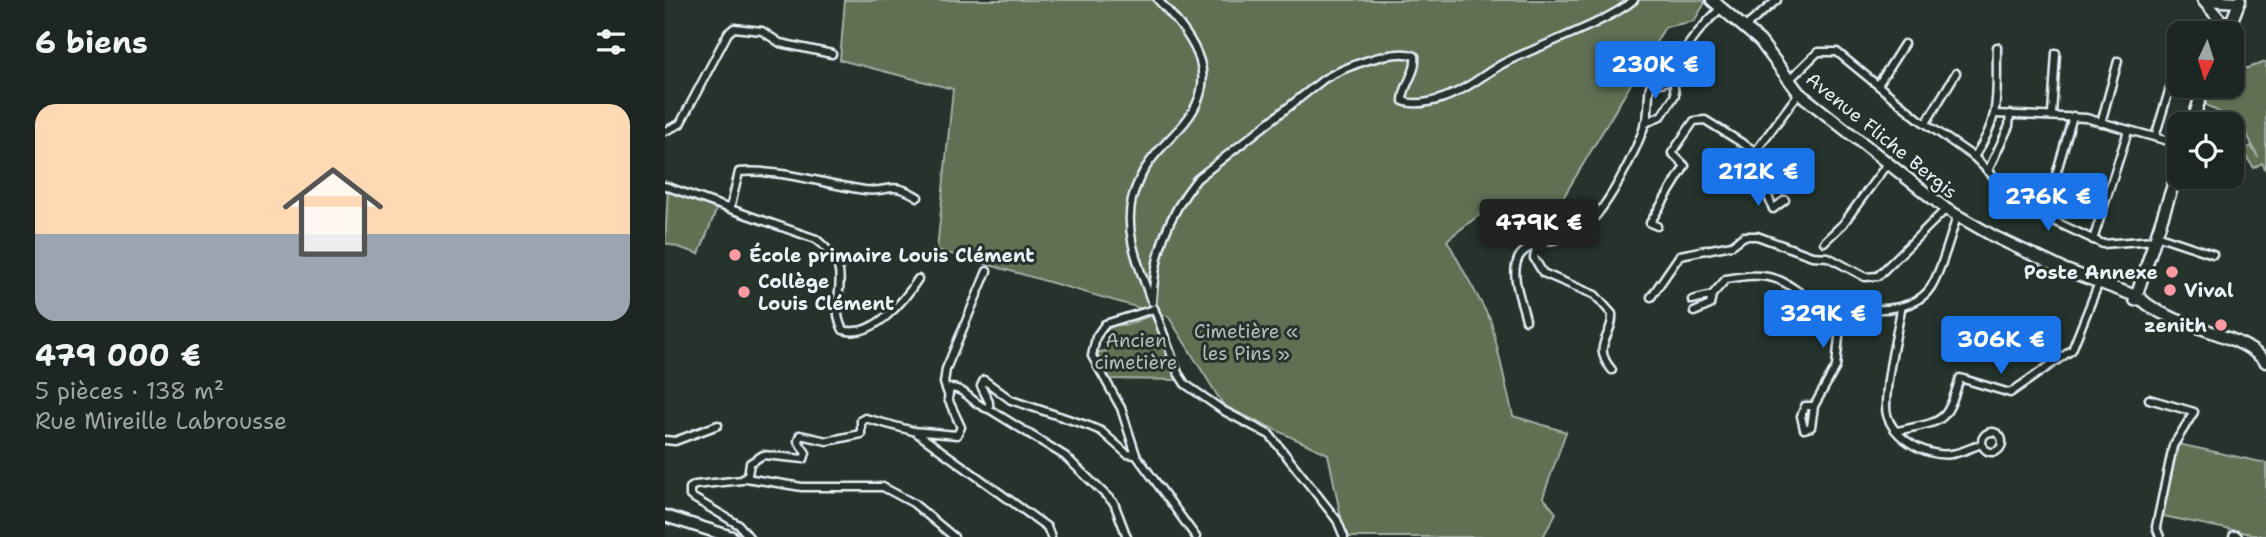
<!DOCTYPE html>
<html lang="fr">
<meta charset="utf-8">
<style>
body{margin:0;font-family:"Shantell Sans",sans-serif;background:#252e2a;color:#f1f3f6;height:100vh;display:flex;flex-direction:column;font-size:26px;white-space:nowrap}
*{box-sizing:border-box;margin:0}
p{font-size:23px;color:#a0a5a5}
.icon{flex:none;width:38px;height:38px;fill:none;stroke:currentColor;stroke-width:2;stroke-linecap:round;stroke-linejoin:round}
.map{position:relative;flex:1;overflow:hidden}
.drawer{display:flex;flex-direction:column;background:#1c2622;width:665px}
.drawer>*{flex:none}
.needle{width:46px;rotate:184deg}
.buttons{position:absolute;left:1502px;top:21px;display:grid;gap:14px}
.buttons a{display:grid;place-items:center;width:77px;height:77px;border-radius:14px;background:#1c2622;box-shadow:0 2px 5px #0004,0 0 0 2px #3a4340;font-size:35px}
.price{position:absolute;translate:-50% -60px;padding:0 16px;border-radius:7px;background:#1a73e8;color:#fff;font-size:23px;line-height:46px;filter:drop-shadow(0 2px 4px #0008)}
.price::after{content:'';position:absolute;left:50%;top:42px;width:21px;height:16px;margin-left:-10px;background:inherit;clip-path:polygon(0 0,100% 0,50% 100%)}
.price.selected{background:#222;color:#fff}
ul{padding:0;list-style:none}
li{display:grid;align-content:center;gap:14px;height:371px;padding:0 35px}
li+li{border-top:2px solid #3a4340}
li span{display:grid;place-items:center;height:217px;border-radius:21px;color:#555}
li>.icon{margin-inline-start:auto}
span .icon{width:126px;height:126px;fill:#fffc;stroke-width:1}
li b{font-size:30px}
h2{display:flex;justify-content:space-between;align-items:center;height:84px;padding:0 35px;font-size:30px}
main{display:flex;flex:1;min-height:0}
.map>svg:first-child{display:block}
.green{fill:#5e7053;stroke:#a3b0a6;stroke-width:2}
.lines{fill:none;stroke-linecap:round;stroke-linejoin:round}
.street-casing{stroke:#e8f1f8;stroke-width:11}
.secondary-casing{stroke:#e8f1f8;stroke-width:15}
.street{stroke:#26332d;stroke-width:6}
.secondary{stroke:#26332d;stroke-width:10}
.poi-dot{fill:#ff9aa2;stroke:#26332d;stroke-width:2.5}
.labels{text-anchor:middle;stroke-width:6;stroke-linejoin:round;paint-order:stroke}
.street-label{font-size:19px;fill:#e8f1f8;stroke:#26332d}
.poi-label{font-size:19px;font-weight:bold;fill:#e8f1f8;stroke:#26332d;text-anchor:start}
.park-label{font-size:19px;fill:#b1bdb6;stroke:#26332d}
</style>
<main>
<section class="drawer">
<h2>6 biens<svg class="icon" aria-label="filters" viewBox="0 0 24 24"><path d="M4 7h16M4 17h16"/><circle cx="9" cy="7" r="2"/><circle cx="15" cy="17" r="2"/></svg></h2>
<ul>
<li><span style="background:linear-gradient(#ffd9b3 60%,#9aa5b1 0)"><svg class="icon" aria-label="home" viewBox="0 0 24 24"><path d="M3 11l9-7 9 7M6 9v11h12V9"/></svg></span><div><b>479 000 €</b><p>5 pièces · 138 m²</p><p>Rue Mireille Labrousse</p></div></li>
</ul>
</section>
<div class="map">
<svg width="1601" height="537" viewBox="0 0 1601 537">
<rect width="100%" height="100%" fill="#26332d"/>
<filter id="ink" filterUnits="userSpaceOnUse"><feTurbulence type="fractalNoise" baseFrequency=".0143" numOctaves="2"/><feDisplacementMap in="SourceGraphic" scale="14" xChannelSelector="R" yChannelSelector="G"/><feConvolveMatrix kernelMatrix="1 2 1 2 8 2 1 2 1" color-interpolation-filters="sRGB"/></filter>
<g filter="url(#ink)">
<!-- green -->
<g class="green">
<polygon points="180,0 1037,0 1040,3 1029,21 1000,27 877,233 814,215 782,240 826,321 848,416 901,432 878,497 891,513 878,537 680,537 663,454 559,406 503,316 272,250 288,89 175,60"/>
<polygon points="1601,62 1601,171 1597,163 1589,168 1577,151 1586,146 1593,157 1579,128 1539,103 1547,86 1566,86 1566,67 1583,68"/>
<polygon points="3,190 52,208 34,254 0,243"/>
<polygon points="484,316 489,319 512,380 446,379 432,358 434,352 441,351 442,330 447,325 462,325"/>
<polygon points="1513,444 1601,463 1601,537 1498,516"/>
</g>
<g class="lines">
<defs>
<g id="street">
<polyline points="1080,27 1112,0"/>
<polyline points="1123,81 1153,52 1172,52 1254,119 1309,157 1340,188 1378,216 1438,244 1489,240"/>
<polyline points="1213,85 1239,44"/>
<polyline points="1330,114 1421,118 1514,144"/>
<polyline points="1387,114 1391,53"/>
<polyline points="1261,123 1291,73"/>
<polyline points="1436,123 1453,61"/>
<path d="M979,124L997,115L1010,95C1003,61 1034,29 1057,7"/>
<polyline points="0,131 15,124 63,33 69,28 97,31 115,43 167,54"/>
<polyline points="1490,137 1507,81"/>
<polyline points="1087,154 1108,209 1120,200"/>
<path d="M1309,157C1337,116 1331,95 1332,47"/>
<polyline points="1323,171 1344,126 1345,114"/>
<polyline points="1067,183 1134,93"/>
<path d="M0,186L151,239C196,274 160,296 178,330C208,339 239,301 253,279"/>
<path d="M65,209L74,172C117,169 158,184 200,190C225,193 225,180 253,197"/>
<polyline points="1379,216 1408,116"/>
<polyline points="992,226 985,223 1020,166 1007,153 1029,121 1040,120 1090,151"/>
<polyline points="1491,235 1548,254"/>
<polyline points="1428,240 1463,131"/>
<polyline points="1159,242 1178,224 1222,164"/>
<path d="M872,245L869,258L878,273L930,295L947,314C949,337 925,344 947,370"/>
<polyline points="986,297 1015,255 1067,245 1079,236 1092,236 1147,256 1163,257 1200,277 1213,276 1281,209"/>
<path d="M485,298C474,266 459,233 467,199C475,168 493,151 514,129C560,80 531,40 493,0"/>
<path d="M1027,300L1047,295L1061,279C1078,276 1097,273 1114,280C1127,285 1138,297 1151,301C1182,310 1246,319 1266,287C1278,267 1284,239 1292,217"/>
<path d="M487,302C490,253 501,218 532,179L659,79C678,68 729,47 750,56C752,74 738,84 738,101C752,107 776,100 790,93C808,85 823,71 841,62C878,44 939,24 969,0"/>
<polyline points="489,308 513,373 520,384 559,411 605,435 672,520 679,537"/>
<path d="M1236,309C1231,340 1221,375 1221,407C1221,435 1261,458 1286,454C1296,453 1307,447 1317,444"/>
<polyline points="1029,312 1045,305 1047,295"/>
<path d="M861,320C857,301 844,275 854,257C864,240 897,241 913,232C940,217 973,148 982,118C984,109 983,96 985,86L1007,80"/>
<polyline points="283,394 279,383 281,369 322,271"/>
<polyline points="1484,399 1529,412 1508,446 1491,527 1495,537"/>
<polyline points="1149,406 1140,406 1136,416 1139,429 1146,427 1149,406 1171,367 1177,306"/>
<polyline points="324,409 400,456 449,503 462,537"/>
<polyline points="249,431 382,527 386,537"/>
<path d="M1232,431C1279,420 1280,426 1295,378L1345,393L1407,350L1433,285"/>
<circle cx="1327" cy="442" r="10"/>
<polyline points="0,440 10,441 53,425"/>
<polyline points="471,455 531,537"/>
<polyline points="81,478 137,487 218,487 248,503 289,537"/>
<path d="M84,537L74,525L25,496V488L30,485L77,480L83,475L85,463L98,455L139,459L141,453L133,441L135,435L162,441L196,434V420L200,418L248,431L292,435L296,427L283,399L285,388C302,388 308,406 324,409V402L316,386L319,380L346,400L424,426L436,431L462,454L471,455L456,408L427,356L431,337L440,324L489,309"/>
</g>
<g id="secondary">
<path d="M1047,0L1095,41L1134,93L1281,209L1330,237L1398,269L1468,295L1470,300L1476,299C1510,330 1569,328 1601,362"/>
<polyline points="1538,0 1564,30"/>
<polyline points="1540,0 1574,2"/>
<polyline points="1562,33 1575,0"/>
<polyline points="1527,124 1539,86"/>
<polyline points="1473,291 1514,167"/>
<polyline points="0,516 67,537"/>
<polyline points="1570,537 1571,537"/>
</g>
</defs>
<!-- street casing -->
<use href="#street" class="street-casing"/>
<!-- secondary casing -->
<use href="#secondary" class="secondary-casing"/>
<!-- street -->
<use href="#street" class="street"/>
<!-- secondary -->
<use href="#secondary" class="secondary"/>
</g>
</g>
<!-- markers -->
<g class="poi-dot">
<circle cx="70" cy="255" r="7"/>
<circle cx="1507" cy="272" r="7"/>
<circle cx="1505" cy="290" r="7"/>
<circle cx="79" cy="292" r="7"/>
<circle cx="1556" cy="325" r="7"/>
</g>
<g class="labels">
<!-- street labels -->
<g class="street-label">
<text transform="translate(1217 135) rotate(39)" y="7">Avenue Fliche Bergis</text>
</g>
<!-- poi labels -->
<g class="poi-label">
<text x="84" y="262">École primaire Louis Clément</text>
<text x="1493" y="279" text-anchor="end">Poste Annexe</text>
<text x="93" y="288">Collège<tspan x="93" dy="22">Louis Clément</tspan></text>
<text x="1519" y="297">Vival</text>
<text x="1542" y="332" text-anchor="end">zenith</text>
</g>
<!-- park labels -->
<g class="park-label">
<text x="581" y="338">Cimetière «<tspan x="581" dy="22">les Pins »</tspan></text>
<text x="471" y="347">Ancien<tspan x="471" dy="22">cimetière</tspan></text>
</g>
</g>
</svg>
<div class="buttons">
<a><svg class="needle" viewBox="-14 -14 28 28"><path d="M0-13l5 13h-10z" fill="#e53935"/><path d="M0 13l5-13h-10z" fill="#a0a5a5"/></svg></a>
<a><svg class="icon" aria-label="locate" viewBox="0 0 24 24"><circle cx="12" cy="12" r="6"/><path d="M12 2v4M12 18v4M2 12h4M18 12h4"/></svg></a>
</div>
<b class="price" style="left:990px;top:101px">230K €</b>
<b class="price" style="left:1093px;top:208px">212K €</b>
<b class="price" style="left:1383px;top:233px">276K €</b>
<b class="price selected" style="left:874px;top:259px">479K €</b>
<b class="price" style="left:1158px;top:350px">329K €</b>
<b class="price" style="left:1336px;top:376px">306K €</b>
</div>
</main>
